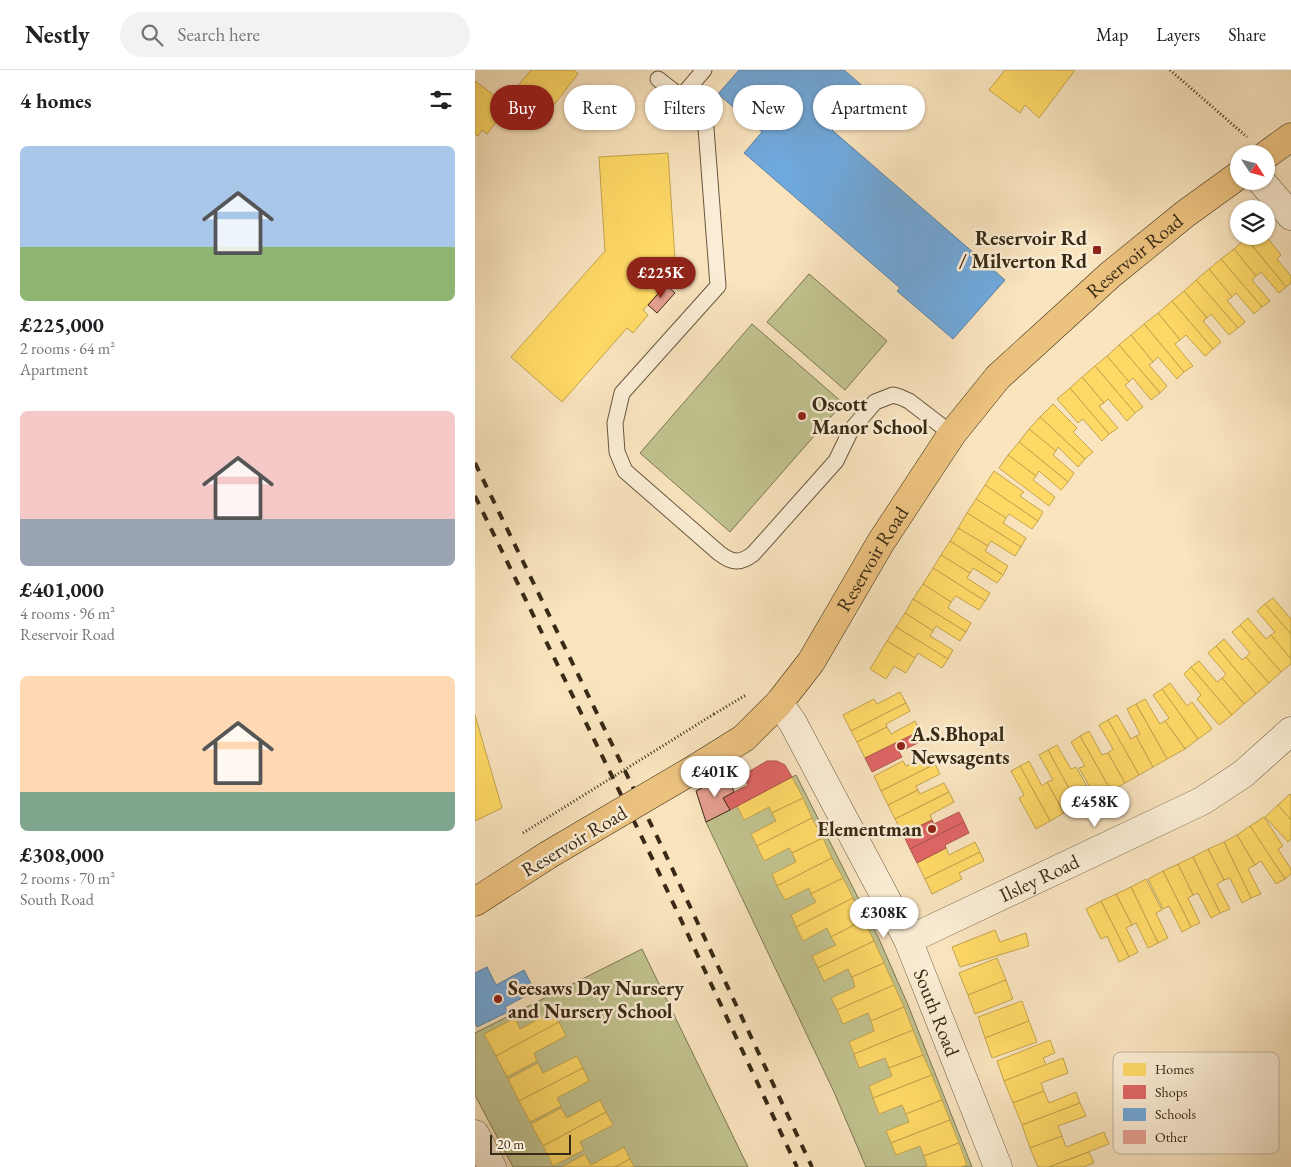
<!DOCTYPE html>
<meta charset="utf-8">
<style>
body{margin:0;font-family:"EB Garamond",serif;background:#f2f2f2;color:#202124;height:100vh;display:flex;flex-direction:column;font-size:19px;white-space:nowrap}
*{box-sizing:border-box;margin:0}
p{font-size:16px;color:#757577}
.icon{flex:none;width:28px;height:28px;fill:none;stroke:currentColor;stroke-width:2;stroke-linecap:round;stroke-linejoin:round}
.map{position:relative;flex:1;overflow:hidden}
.drawer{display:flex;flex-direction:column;background:#fff;width:475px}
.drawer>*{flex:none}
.hud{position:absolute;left:15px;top:15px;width:475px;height:45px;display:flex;gap:10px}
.needle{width:32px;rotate:126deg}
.fabs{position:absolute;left:755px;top:75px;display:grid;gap:10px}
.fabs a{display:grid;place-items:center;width:45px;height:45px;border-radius:50%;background:#fff;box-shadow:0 1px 4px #0004;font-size:25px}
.scale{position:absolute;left:15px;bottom:12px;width:81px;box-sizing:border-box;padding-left:5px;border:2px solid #382a16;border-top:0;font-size:14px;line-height:18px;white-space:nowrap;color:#382a16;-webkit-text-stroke:4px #fbedd5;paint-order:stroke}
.price{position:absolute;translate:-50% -42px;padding:0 11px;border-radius:18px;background:#fff;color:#222;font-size:16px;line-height:32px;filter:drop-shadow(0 1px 2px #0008)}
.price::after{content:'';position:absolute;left:50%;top:30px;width:15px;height:11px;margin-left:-8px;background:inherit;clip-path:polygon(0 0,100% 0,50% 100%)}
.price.current{background:#8f2418;color:#fff}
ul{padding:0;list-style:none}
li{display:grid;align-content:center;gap:10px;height:265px;padding:0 20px}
li span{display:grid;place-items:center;height:155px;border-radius:8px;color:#555}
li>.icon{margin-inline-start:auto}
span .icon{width:90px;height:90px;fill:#fffc;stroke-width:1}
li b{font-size:21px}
h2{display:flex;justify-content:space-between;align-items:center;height:60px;padding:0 20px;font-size:21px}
.tag{padding:0 18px;border-radius:22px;background:#fff;box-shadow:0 1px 4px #0004;font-size:18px;line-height:45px}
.tag.current{background:#8f2418;color:#fff}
header{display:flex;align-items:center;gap:30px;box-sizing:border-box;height:70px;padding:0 25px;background:#fff;border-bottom:1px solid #e0e0e0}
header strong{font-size:24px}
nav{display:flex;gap:28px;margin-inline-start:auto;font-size:18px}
.search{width:350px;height:45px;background:#f2f2f2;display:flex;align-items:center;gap:12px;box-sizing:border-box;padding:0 18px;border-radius:28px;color:#757577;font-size:19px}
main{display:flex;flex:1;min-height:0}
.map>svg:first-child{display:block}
.green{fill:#c1c38f;stroke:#7c7652}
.homes{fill:#ffd966;stroke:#c3a44e}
.shops{fill:#e06666;stroke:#ae544e}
.schools{fill:#6fa8dc;stroke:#5e82a1}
.building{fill:#e49f8f;stroke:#382a16}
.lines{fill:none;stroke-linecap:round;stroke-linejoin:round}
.lane-casing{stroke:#685840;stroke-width:17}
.street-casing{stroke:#685840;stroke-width:29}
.primary-casing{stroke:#382a16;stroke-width:29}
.path{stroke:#382a16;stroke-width:3;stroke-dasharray:1 2.5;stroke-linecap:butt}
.lane{stroke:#fbedd5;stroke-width:15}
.street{stroke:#fbedd5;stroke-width:28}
.primary{stroke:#ecc27f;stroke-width:28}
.rail{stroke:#382a16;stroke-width:4;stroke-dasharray:9 9;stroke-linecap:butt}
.primary-bridge-casing{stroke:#382a16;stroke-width:29;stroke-linecap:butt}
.path-bridge{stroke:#382a16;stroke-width:3;stroke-dasharray:1 2.5;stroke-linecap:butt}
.primary-bridge{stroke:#ecc27f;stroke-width:28}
.poi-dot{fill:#8f2418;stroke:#fbedd5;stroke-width:2}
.labels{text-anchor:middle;stroke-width:5;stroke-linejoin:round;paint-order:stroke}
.poi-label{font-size:20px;font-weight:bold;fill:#382a16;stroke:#fbedd5;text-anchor:start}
.street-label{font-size:20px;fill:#382a16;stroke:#fbedd5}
.key{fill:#fbedd5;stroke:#c0b29c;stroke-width:1}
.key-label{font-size:14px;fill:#382a16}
</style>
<header>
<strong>Nestly</strong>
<div class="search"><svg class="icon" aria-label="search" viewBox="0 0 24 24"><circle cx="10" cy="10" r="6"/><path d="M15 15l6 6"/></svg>Search here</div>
<nav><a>Map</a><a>Layers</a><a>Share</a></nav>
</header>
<main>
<section class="drawer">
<h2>4 homes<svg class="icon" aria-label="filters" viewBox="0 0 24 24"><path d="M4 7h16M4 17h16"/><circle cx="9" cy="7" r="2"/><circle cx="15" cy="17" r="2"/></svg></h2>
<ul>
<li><span style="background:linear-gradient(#a9c7e8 65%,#8fb573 0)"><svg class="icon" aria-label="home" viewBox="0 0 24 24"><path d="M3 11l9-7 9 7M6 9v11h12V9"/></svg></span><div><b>£225,000</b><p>2 rooms · 64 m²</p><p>Apartment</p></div></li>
<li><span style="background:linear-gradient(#f6c9c9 70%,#9aa5b1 0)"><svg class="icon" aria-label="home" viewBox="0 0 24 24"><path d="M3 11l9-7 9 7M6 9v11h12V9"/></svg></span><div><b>£401,000</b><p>4 rooms · 96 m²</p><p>Reservoir Road</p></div></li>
<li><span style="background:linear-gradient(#ffd9b3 75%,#7fa58c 0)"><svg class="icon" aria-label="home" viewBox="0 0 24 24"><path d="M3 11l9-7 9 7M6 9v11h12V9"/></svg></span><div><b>£308,000</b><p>2 rooms · 70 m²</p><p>South Road</p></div></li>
</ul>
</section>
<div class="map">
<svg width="816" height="1097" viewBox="0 0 816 1097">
<rect width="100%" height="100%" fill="#f9e4be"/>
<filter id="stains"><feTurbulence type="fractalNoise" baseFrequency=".004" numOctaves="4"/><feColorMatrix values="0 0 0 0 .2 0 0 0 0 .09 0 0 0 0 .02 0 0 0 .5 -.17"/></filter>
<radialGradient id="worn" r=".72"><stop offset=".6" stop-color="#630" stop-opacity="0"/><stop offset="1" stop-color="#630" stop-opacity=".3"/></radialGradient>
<!-- green -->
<g class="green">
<polygon points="334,204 412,271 370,320 292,252"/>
<polygon points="277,254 368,333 255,462 165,383"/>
<polygon points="321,705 404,869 433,935 497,1097 391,1097 359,1022 231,752"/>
<polygon points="167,879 273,1097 38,1097 0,1025 0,963"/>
</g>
<!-- homes -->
<g class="homes">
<polygon points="56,0 99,0 103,4 67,50 60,44 57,47 32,31 39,21 42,24 44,20 41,18"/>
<polygon points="530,0 600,0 564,48 550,35 545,43 514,20"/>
<polygon points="0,11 25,30 21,35 25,38 28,33 37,39 26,54 22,51 12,64 7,60 3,66 0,64"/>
<polygon points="193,83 201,204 168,240 173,245 158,263 152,258 87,332 36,287 130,181 124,87"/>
<polygon points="773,166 791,166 806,185 802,189 816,206 816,213 811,217 771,168"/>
<polygon points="771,168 811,217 804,223 786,202 781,206 759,179"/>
<polygon points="759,179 781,206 777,210 795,231 787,237 746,189"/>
<polygon points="746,189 787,237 779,244 761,223 757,227 734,199"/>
<polygon points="734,199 757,227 752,230 770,252 763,258 721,210"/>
<polygon points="721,210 763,258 754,265 736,244 732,248 709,221"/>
<polygon points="709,221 732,248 728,251 746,272 738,279 697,231"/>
<polygon points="697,231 738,279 730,286 711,265 705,270 683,243"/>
<polygon points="683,243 705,270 700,274 718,296 709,302 669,254"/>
<polygon points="669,254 709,302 702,309 683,287 678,292 656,265"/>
<polygon points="656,265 678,292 674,295 692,316 685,323 644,275"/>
<polygon points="644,275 685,323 676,330 658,308 654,312 632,286"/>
<polygon points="632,286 654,312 650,315 668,337 660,343 620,296"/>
<polygon points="620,296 660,343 652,351 633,329 629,333 607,307"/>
<polygon points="607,307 629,333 624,336 643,358 634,364 595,318"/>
<polygon points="595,318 634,364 627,371 608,349 603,353 582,329"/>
<polygon points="578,334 602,358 598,362 618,382 610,389 565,347"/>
<polygon points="565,347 610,389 603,397 583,377 581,381 554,359"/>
<polygon points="554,359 581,381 578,385 599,403 593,412 544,372"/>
<polygon points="544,372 593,412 586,420 564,401 561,406 533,385"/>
<polygon points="533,385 561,406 558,410 580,427 574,436 524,398"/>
<polygon points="519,401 549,422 545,426 568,442 563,451 510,415"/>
<polygon points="510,415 563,451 557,459 534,444 531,448 501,429"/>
<polygon points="501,429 531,448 528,453 551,468 546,477 492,443"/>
<polygon points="492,443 546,477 540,486 516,471 513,476 483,458"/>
<polygon points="483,458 513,476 510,481 533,496 528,505 475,471"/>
<polygon points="475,471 528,505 522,513 498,498 495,503 466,485"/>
<polygon points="466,485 495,503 492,508 515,523 510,531 458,498"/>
<polygon points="458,498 510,531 504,540 481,526 476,532 448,514"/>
<polygon points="448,514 476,532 473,538 496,553 491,562 438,529"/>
<polygon points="798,528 816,549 816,564 790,534"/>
<polygon points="438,529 491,562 485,571 461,556 458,561 430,543"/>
<polygon points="790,534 816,564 816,589 796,565 800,562 782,541"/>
<polygon points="430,543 458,561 455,566 478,580 473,589 421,557"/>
<polygon points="773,548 791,569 796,565 816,589 816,594 806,602 765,555"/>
<polygon points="765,555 806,602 794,613 771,587 775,583 757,562"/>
<polygon points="421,557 473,589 467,598 443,583 440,588 412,571"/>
<polygon points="749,569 767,590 771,587 794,613 781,624 741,576"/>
<polygon points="412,571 440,588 431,603 419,596 411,609 395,599"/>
<polygon points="741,576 781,624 769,634 747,608 751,604 733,583"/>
<polygon points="724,591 742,612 747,608 769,634 757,645 716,597"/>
<polygon points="716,597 757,645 744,655 722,629 726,625 709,604"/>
<polygon points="695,613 712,636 717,632 737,659 723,669 687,619"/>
<polygon points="687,619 723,669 710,679 690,651 694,648 678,625"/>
<polygon points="425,622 431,633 376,661 368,645 399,629 402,634"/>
<polygon points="670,629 685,654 690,651 710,679 692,689 661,634"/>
<polygon points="431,633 435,641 411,654 412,657 382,672 376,661"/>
<polygon points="661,634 692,689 678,697 661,666 665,664 652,639"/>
<polygon points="0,645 27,738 0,751"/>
<polygon points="642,645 656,669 661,666 678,697 664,705 633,650"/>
<polygon points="633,650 664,705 650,713 633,683 638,679 624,655"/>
<polygon points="440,651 445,661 390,688 382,672 412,657 416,664"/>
<polygon points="614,661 627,685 633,683 650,713 636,721 605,666"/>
<polygon points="605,666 636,721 622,729 604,698 610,696 596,672"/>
<polygon points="582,675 596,699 601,697 618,727 603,735 573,680"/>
<polygon points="573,680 603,735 589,743 572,712 578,710 564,685"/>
<polygon points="455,684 460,694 406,721 399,706 428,691 431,696"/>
<polygon points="554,691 567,716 572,712 589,743 575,751 545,696"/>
<polygon points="460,694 465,704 441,716 443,720 413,735 406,721"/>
<polygon points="545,696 575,751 561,759 544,728 549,725 536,701"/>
<polygon points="317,707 328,728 297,743 294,737 269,750 262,736"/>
<polygon points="469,713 474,722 420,749 413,735 443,720 445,724"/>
<polygon points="474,722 479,732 455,745 457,750 428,764 420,749"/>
<polygon points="815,724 816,725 816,750 803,735"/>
<polygon points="328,728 337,748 282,776 276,764 301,751 297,743"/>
<polygon points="803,735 816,750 816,769 813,772 790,747"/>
<polygon points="789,747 808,776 803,779 816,799 816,804 810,809 775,756"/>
<polygon points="337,748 348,768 317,783 314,778 289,791 282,776"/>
<polygon points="775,756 810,809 801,814 786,791 780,795 762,765"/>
<polygon points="762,765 780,795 773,799 786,824 776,828 749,772"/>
<polygon points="348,768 357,788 302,816 297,804 321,792 317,783"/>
<polygon points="500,772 505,782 450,809 442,793 471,778 474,785"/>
<polygon points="749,772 776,828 767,833 755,808 749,810 733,779"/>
<polygon points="733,779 749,810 742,814 755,839 745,843 718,787"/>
<polygon points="505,782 509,791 484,803 487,809 457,824 450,809"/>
<polygon points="718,787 745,843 736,848 723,823 718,825 703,794"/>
<polygon points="357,788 368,808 336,824 334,818 310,830 302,816"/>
<polygon points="703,794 718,825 713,828 725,853 716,857 688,801"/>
<polygon points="688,801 716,857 707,862 694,836 688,839 673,809"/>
<polygon points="368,808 378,828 321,857 316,845 341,832 336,824"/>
<polygon points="671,809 687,840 681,843 693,868 683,873 656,817"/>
<polygon points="656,817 683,873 673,878 661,853 657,855 641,824"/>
<polygon points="641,824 657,855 651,858 663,882 654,887 626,831"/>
<polygon points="378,828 389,850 356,867 352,858 328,871 321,857"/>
<polygon points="626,831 654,887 644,892 632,866 626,869 611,839"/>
<polygon points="389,850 399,871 343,898 337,886 361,875 356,867"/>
<polygon points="520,860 525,872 551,863 554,876 485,897 477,877"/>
<polygon points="399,871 409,893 377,907 373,899 349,911 343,898"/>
<polygon points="522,888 531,910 493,925 484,903"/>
<polygon points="409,893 419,915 362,940 356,928 380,917 377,907"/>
<polygon points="531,910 538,929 500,944 493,925"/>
<polygon points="419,915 429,937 396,951 393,943 368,954 362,940"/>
<polygon points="547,931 554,951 510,968 503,947"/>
<polygon points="429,937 438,960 379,984 374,972 399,961 396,951"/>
<polygon points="78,941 84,952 21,986 9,964 40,948 45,959"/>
<polygon points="554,951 562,972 517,988 510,968"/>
<polygon points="84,952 91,966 59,983 62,991 32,1007 21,986"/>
<polygon points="438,960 448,985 414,998 410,988 384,998 379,984"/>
<polygon points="575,970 580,983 568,988 571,995 529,1011 522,991"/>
<polygon points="448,985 457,1005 398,1028 394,1016 417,1006 414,998"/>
<polygon points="102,986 108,998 44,1031 33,1009 63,993 68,1003"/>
<polygon points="588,988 593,1003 566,1013 569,1021 538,1033 529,1011"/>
<polygon points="108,998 114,1011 82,1028 86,1036 55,1052 44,1031"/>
<polygon points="457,1005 467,1030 431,1044 427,1035 404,1044 398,1028"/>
<polygon points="569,1021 574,1033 601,1022 605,1033 547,1055 538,1033"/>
<polygon points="125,1030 131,1042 68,1076 56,1054 86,1038 92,1048"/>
<polygon points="467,1030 475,1050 416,1073 411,1061 434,1052 431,1044"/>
<polygon points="605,1033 611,1046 583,1056 587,1066 555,1078 547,1055"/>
<polygon points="131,1042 138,1055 105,1072 109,1080 78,1096 68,1076"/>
<polygon points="475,1050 484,1073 449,1086 445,1076 421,1085 416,1073"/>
<polygon points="629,1062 634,1074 574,1097 563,1097 555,1078 587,1066 591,1077"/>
<polygon points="484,1073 492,1095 486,1097 450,1097 452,1096 449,1086"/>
<polygon points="149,1077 155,1089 140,1097 87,1097 110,1084 116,1095"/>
<polygon points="614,1082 619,1093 608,1097 574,1097"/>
<polygon points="155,1089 159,1097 140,1097"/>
</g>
<!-- shops -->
<g class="shops">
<polygon points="445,661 449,670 424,682 427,687 397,702 390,688"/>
<polygon points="292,691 302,691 310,695 317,707 255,740 248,728 273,715 268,705"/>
<polygon points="484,742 489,752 435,779 428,764 457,750 459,754"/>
<polygon points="489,752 494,763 470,775 471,778 442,793 435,779"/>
</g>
<!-- schools -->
<g class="schools">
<polygon points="264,0 369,0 392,20 357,60 530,210 478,269 422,221 425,218 269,83 287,62 243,24"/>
<polygon points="12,897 21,915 49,900 60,921 30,937 33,942 2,957 0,953 0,903"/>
</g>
<!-- building -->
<g class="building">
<polygon points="191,215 200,223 182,243 173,235"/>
<polygon points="252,705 259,722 248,728 255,740 231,752 221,721"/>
</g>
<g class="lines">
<defs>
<g id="lane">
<path d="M183,9L206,27L231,58L243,216L147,323L140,353L142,382L150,401L244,483C257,493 265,494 278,484L361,391L376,360L400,332L418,325L425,327L434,331L477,364"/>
<polyline points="206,27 229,0"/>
</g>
<g id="street">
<polyline points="786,111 816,146"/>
<path id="s1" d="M304,633L318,653L433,870L523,1097"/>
<path id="s2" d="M433,870L727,731L768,704L816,661"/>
<polyline points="0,1064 17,1097"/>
</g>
<g id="primary">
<polyline points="791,85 816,67"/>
<path id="s3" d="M221,698L269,668L304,633L336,592L406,472L477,364L523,307L635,205L710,144L764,105"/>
<polyline points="0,832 73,785"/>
</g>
</defs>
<!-- lane casing -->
<use href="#lane" class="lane-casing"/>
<!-- street casing -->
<use href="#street" class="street-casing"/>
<!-- primary casing -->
<use href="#primary" class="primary-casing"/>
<!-- path -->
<g class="path">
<polyline points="695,0 772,67"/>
<polyline points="239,644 271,625"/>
</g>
<!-- lane -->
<use href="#lane" class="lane"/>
<!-- street -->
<use href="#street" class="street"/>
<!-- primary -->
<use href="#primary" class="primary"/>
<!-- rail -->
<g class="rail">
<polyline points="0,393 189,781 337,1097"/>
<polyline points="0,426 177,788 322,1097"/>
</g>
<defs>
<polyline id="primary-bridge" points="73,785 221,698"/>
</defs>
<!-- primary-bridge casing -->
<use href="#primary-bridge" class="primary-bridge-casing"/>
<!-- path-bridge -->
<polyline class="path-bridge" points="48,763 239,644"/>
<!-- primary-bridge -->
<use href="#primary-bridge" class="primary-bridge"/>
</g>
<!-- markers -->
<g class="poi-dot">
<rect x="617" y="175" width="10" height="10" rx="2.5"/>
<circle cx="327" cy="346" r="5"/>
<circle cx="426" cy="676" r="5"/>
<circle cx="457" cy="759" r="5"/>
<circle cx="23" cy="929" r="5"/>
</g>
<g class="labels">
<!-- poi labels -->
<g class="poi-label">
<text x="612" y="175" text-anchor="end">Reservoir Rd<tspan x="612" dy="23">/ Milverton Rd</tspan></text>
<text x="337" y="341">Oscott<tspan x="337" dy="23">Manor School</tspan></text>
<text x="436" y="671">A.S.Bhopal<tspan x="436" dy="23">Newsagents</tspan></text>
<text x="447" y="766" text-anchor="end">Elementman</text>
<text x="33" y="925">Seesaws Day Nursery<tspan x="33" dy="23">and Nursery School</tspan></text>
</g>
<!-- street labels -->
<g class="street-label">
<text dy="7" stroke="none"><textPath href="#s3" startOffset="682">Reservoir Road</textPath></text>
<text dy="7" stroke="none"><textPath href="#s3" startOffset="278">Reservoir Road</textPath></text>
<text transform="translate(99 771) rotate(-31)" y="7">Reservoir Road</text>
<text dy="7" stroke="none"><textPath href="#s2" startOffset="145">Ilsley Road</textPath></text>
<text dy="7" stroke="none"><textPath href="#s1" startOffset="348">South Road</textPath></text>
</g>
</g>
<!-- legend -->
<rect x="638" y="982" width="166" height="102" rx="8" class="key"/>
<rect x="648" y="993" width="23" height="13" fill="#ffd966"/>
<rect x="648" y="1015" width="23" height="14" fill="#e06666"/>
<rect x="648" y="1038" width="23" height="13" fill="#6fa8dc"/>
<rect x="648" y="1060" width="23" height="14" fill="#e49f8f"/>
<g class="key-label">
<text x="680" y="1004">Homes</text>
<text x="680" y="1027">Shops</text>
<text x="680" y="1049">Schools</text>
<text x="680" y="1072">Other</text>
</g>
<rect width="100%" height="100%" filter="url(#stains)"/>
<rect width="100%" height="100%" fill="url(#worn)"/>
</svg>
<div class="fabs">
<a><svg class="needle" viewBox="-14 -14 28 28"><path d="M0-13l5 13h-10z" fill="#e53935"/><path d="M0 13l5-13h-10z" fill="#757577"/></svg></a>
<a><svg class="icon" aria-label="layers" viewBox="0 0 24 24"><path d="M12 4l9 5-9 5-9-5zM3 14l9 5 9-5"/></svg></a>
</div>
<div class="scale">20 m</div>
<b class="price current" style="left:186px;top:229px">£225K</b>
<b class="price" style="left:240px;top:728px">£401K</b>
<b class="price" style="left:620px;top:758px">£458K</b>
<b class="price" style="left:409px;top:869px">£308K</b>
<div class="hud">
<a class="tag current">Buy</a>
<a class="tag">Rent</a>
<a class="tag">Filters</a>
<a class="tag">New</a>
<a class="tag">Apartment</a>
</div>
</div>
</main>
